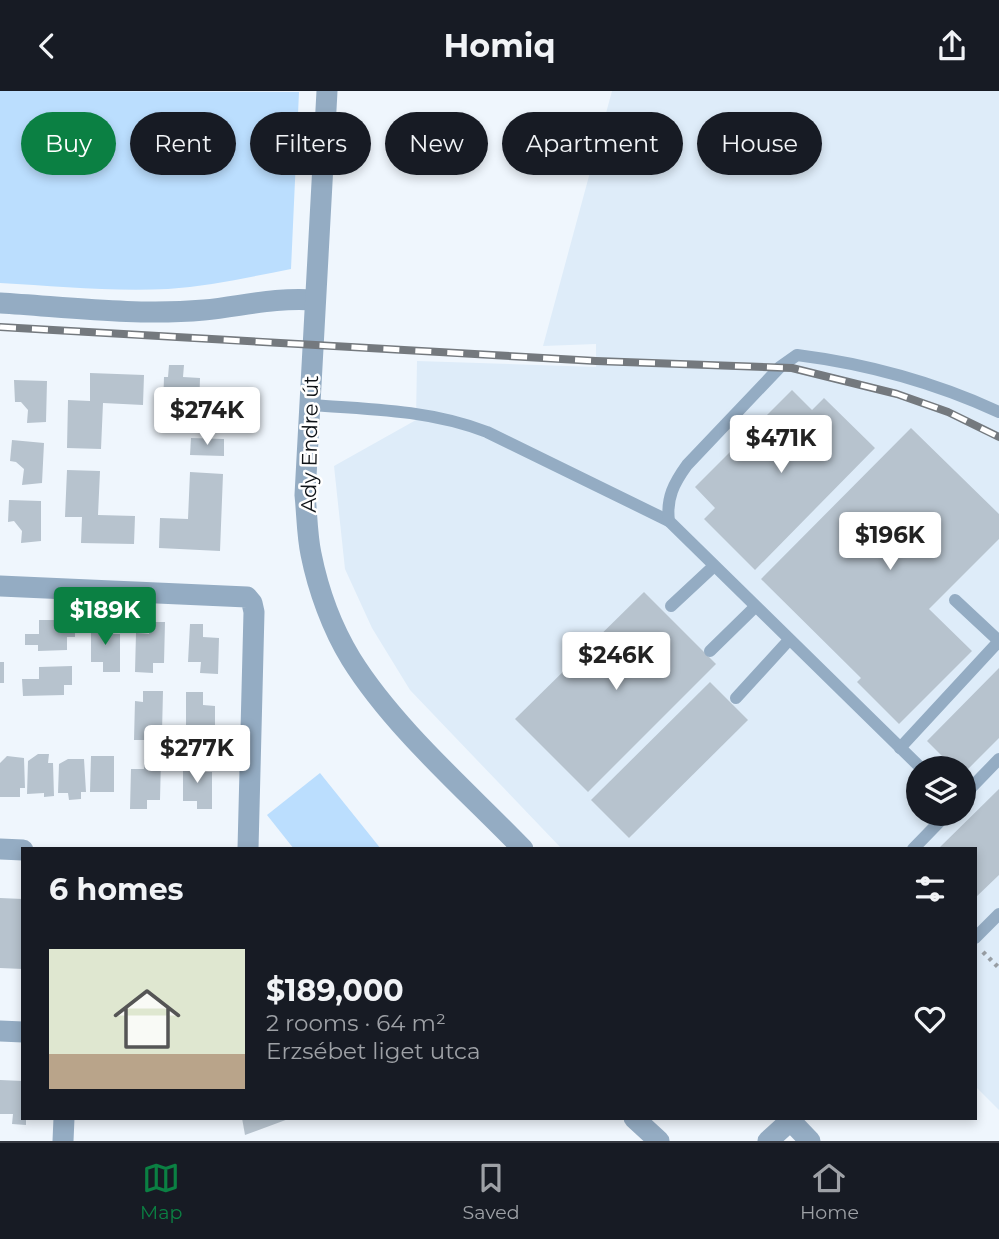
<!DOCTYPE html>
<meta charset="utf-8">
<style>
body{margin:0;font-family:Montserrat,sans-serif;background:#20242c;color:#f1f3f6;height:100vh;display:flex;flex-direction:column;font-size:26px;white-space:nowrap}
*{box-sizing:border-box;margin:0}
p{font-size:23px;color:#9ea1a6}
.icon{flex:none;width:38px;height:38px;fill:none;stroke:currentColor;stroke-width:2;stroke-linecap:round;stroke-linejoin:round}
.map{position:relative;flex:1;overflow:hidden}
.drawer{position:absolute;left:21px;top:756px;width:956px;height:273px;display:flex;flex-direction:column;background:#171b24;border-radius:0px;box-shadow:0 4px 10px #0003}
.drawer>*{flex:none}
.hud{position:absolute;left:21px;top:21px;width:957px;height:63px;display:flex;gap:14px}
.tools{position:absolute;left:906px;top:665px;display:grid;gap:14px}
.tools a{display:grid;place-items:center;width:70px;height:70px;border-radius:50%;background:#171b24;box-shadow:0 4px 10px #0003;font-size:35px}
.price{position:absolute;translate:-50% -60px;padding:0 16px;border-radius:7px;background:#fff;color:#222;font-size:23px;line-height:46px;filter:drop-shadow(0 2px 4px #0008)}
.price::after{content:'';position:absolute;left:50%;top:42px;width:21px;height:16px;margin-left:-10px;background:inherit;clip-path:polygon(0 0,100% 0,50% 100%)}
.price.active{background:#0b8043;color:#fff}
ul{padding:0;list-style:none}
li{display:flex;align-items:center;gap:21px;height:175px;padding:0 28px}
li+li{border-top:2px solid #363941}
li span{display:grid;place-items:center;flex:none;width:196px;height:140px;border-radius:0px;color:#555}
li>.icon{margin-inline-start:auto}
span .icon{width:84px;height:84px;fill:#fffc;stroke-width:1}
li b{font-size:30px}
h2{display:flex;justify-content:space-between;align-items:center;height:84px;padding:0 28px;font-size:30px}
.chip{padding:0 24px;border-radius:32px;background:#171b24;box-shadow:0 4px 10px #0003;font-size:24px;line-height:63px}
.chip.active{background:#0b8043;color:#fff}
header{display:flex;justify-content:space-between;align-items:center;height:91px;padding:0 28px;background:#171b24;font-size:32px;font-weight:700}
.dock{display:flex;justify-content:space-around;align-items:center;height:98px;border-top:2px solid #363941;background:#171b24;font-size:19px;color:#9ea1a6}
.dock a{display:grid;justify-items:center;gap:4px}
.dock .active{color:#0b8043}
.map>svg:first-child{display:block}
.built{fill:#deecf9;fill-rule:evenodd}
.green{fill:#bbdefe}
.building{fill:#b7c3ce}
.lines{fill:none;stroke-linecap:round;stroke-linejoin:round}
.path{stroke:#989ea4;stroke-width:4.5;stroke-dasharray:3.5 5;stroke-linecap:butt}
.service{stroke:#94acc3;stroke-width:12}
.minor{stroke:#94acc3;stroke-width:21}
.tertiary{stroke:#94acc3;stroke-width:21}
.rail-casing{stroke:#74797e;stroke-width:8}
.rail{stroke:#fff;stroke-width:5;stroke-dasharray:16;stroke-linecap:butt}
.labels{text-anchor:middle;stroke-width:5;stroke-linejoin:round;paint-order:stroke}
.street-label{font-size:21px;fill:#0e1216;stroke:#fff}
</style>
<header><svg class="icon" aria-label="back" viewBox="0 0 24 24"><path d="M15 5l-7 7 7 7"/></svg>Homiq<svg class="icon" aria-label="share" viewBox="0 0 24 24"><path d="M12 15V3M7 8l5-5 5 5M5 13v7h14v-7"/></svg></header>
<div class="map">
<svg width="999" height="1050" viewBox="0 0 999 1050">
<rect width="100%" height="100%" fill="#eff6fd"/>
<!-- built -->
<path class="built" d="M612,0H999V1019L975,995V758H562L410,599L372,537L345,478L334,375L416,329L417,270L596,276V253L543,255ZM919,677H964V723H919Z"/>
<!-- green -->
<g class="green">
<path d="M0,0L299,1L291,178C250,186 209,195 168,198C112,201 55,195 0,192Z"/>
<polygon points="320,682 381,758 294,758 267,724"/>
</g>
<!-- building -->
<g class="building">
<polygon points="169,274 184,274 183,286 200,287 199,318 163,316 164,286 168,286"/>
<polygon points="90,282 144,284 143,314 103,312 101,358 67,357 68,309 90,310"/>
<polygon points="14,289 47,290 46,331 27,332 28,319 21,311 15,311"/>
<polygon points="792,299 812,319 824,307 875,357 755,479 704,428 715,417 695,396"/>
<polygon points="911,337 999,423 999,448 929,518 972,560 899,633 857,591 861,587 761,488"/>
<polygon points="191,347 224,348 224,365 190,364"/>
<polygon points="12,349 44,352 42,392 22,394 24,378 16,371 10,370"/>
<polygon points="67,379 100,380 98,424 135,425 134,453 81,452 82,426 65,426"/>
<polygon points="190,381 223,383 220,460 159,457 160,427 188,428"/>
<polygon points="9,409 41,410 41,450 21,452 22,440 14,430 8,431"/>
<polygon points="644,501 716,573 588,701 515,628"/>
<polygon points="39,529 75,529 75,546 67,546 67,559 38,560 38,554 25,554 25,543 39,543"/>
<polygon points="91,529 108,529 108,543 120,543 120,581 103,581 103,571 91,571"/>
<polygon points="150,531 165,531 164,572 153,572 153,582 135,581 136,542 149,543"/>
<polygon points="190,533 203,533 203,546 219,547 218,583 200,582 201,571 188,571"/>
<rect x="0" y="571" width="4" height="21"/>
<polygon points="72,575 72,594 64,594 64,604 23,605 22,588 39,588 39,576"/>
<polygon points="999,577 999,647 964,682 964,677 954,677 927,650"/>
<polygon points="710,591 748,629 629,747 591,709"/>
<polygon points="143,600 163,600 162,641 151,640 151,649 134,649 135,610 143,611"/>
<polygon points="186,601 203,601 203,614 215,615 215,650 199,650 199,643 186,642"/>
<polygon points="38,663 49,663 48,672 53,672 54,705 44,706 44,702 27,703 28,670"/>
<polygon points="7,665 24,667 25,697 20,697 20,706 0,706 0,672"/>
<polygon points="91,665 114,665 114,701 90,701"/>
<polygon points="68,668 84,668 86,701 81,701 81,708 69,709 68,702 58,702 59,673"/>
<polygon points="144,668 161,668 160,709 147,709 147,718 130,718 131,678 144,678"/>
<polygon points="183,669 198,669 198,681 212,681 212,718 197,718 197,710 183,710"/>
<polygon points="999,698 999,784 975,807 975,758 938,758"/>
<polygon points="0,807 23,808 23,878 0,877"/>
<polygon points="0,989 23,990 23,1027 26,1027 26,1034 12,1033 13,1023 0,1023"/>
<polygon points="242,1027 291,1027 245,1044"/>
</g>
<g class="lines">
<!-- path -->
<polyline class="path" points="983,861 999,877"/>
<!-- service -->
<g class="service">
<path d="M310,314C370,318 430,319 487,341L669,430"/>
<polyline points="955,509 999,550"/>
<polyline points="671,515 714,475"/>
<polyline points="710,560 755,516"/>
<polyline points="736,607 789,549"/>
<polyline points="900,657 999,550"/>
<path d="M921,677L669,430C666,407 674,392 687,374L780,276L797,264C868,273 934,291 999,321"/>
<polyline points="964,704 999,668"/>
<polyline points="913,758 947,723"/>
<polyline points="975,847 999,823"/>
</g>
<!-- minor -->
<g class="minor">
<path d="M0,212C67,216 136,225 204,219C243,215 275,206 315,209"/>
<polyline points="0,495 247,506 252,512 254,521 248,758"/>
<polyline points="0,758 23,759"/>
<polyline points="0,940 23,941"/>
<polyline points="634,1027 659,1050"/>
<polyline points="63,1050 64,1027"/>
<polyline points="768,1050 790,1030"/>
</g>
<!-- tertiary -->
<g class="tertiary">
<path d="M327,0L305,404C307,423 307,444 311,463C318,498 332,537 351,568C394,637 466,699 523,758"/>
<polyline points="788,1027 810,1050"/>
</g>
<defs>
<polyline id="rail" points="0,236 596,270 792,277 897,303 948,321 999,346"/>
</defs>
<!-- rail casing -->
<use href="#rail" class="rail-casing"/>
<!-- rail -->
<use href="#rail" class="rail"/>
</g>
<g class="labels">
<!-- street labels -->
<g class="street-label">
<text transform="translate(310 353) rotate(-89)" y="7">Ady Endre út</text>
</g>
</g>
</svg>
<div class="tools">
<a><svg class="icon" aria-label="layers" viewBox="0 0 24 24"><path d="M12 4l9 5-9 5-9-5zM3 14l9 5 9-5"/></svg></a>
</div>
<b class="price" style="left:207px;top:356px">$274K</b>
<b class="price" style="left:781px;top:384px">$471K</b>
<b class="price" style="left:890px;top:481px">$196K</b>
<b class="price active" style="left:105px;top:556px">$189K</b>
<b class="price" style="left:616px;top:601px">$246K</b>
<b class="price" style="left:197px;top:694px">$277K</b>
<div class="hud">
<a class="chip active">Buy</a>
<a class="chip">Rent</a>
<a class="chip">Filters</a>
<a class="chip">New</a>
<a class="chip">Apartment</a>
<a class="chip">House</a>
</div>
<section class="drawer">
<h2>6 homes<svg class="icon" aria-label="filters" viewBox="0 0 24 24"><path d="M4 7h16M4 17h16"/><circle cx="9" cy="7" r="2"/><circle cx="15" cy="17" r="2"/></svg></h2>
<ul>
<li><span style="background:linear-gradient(#dfe7d0 75%,#b9a48a 0)"><svg class="icon" aria-label="home" viewBox="0 0 24 24"><path d="M3 11l9-7 9 7M6 9v11h12V9"/></svg></span><div><b>$189,000</b><p>2 rooms · 64 m²</p><p>Erzsébet liget utca</p></div><svg class="icon" aria-label="heart" viewBox="0 0 24 24"><path d="M12 20l-8-8c-3-5 5-10 8-4 3-6 11-1 8 4z"/></svg></li>
</ul>
</section>
</div>
<nav class="dock">
<a class="active"><svg class="icon" aria-label="map" viewBox="0 0 24 24"><path d="M3 6l6-2 6 2 6-2v14l-6 2-6-2-6 2zM9 4v14M15 6v14"/></svg>Map</a>
<a><svg class="icon" aria-label="saved" viewBox="0 0 24 24"><path d="M7 4h10v16l-5-4-5 4z"/></svg>Saved</a>
<a><svg class="icon" aria-label="home" viewBox="0 0 24 24"><path d="M3 11l9-7 9 7M6 9v11h12V9"/></svg>Home</a>
</nav>
